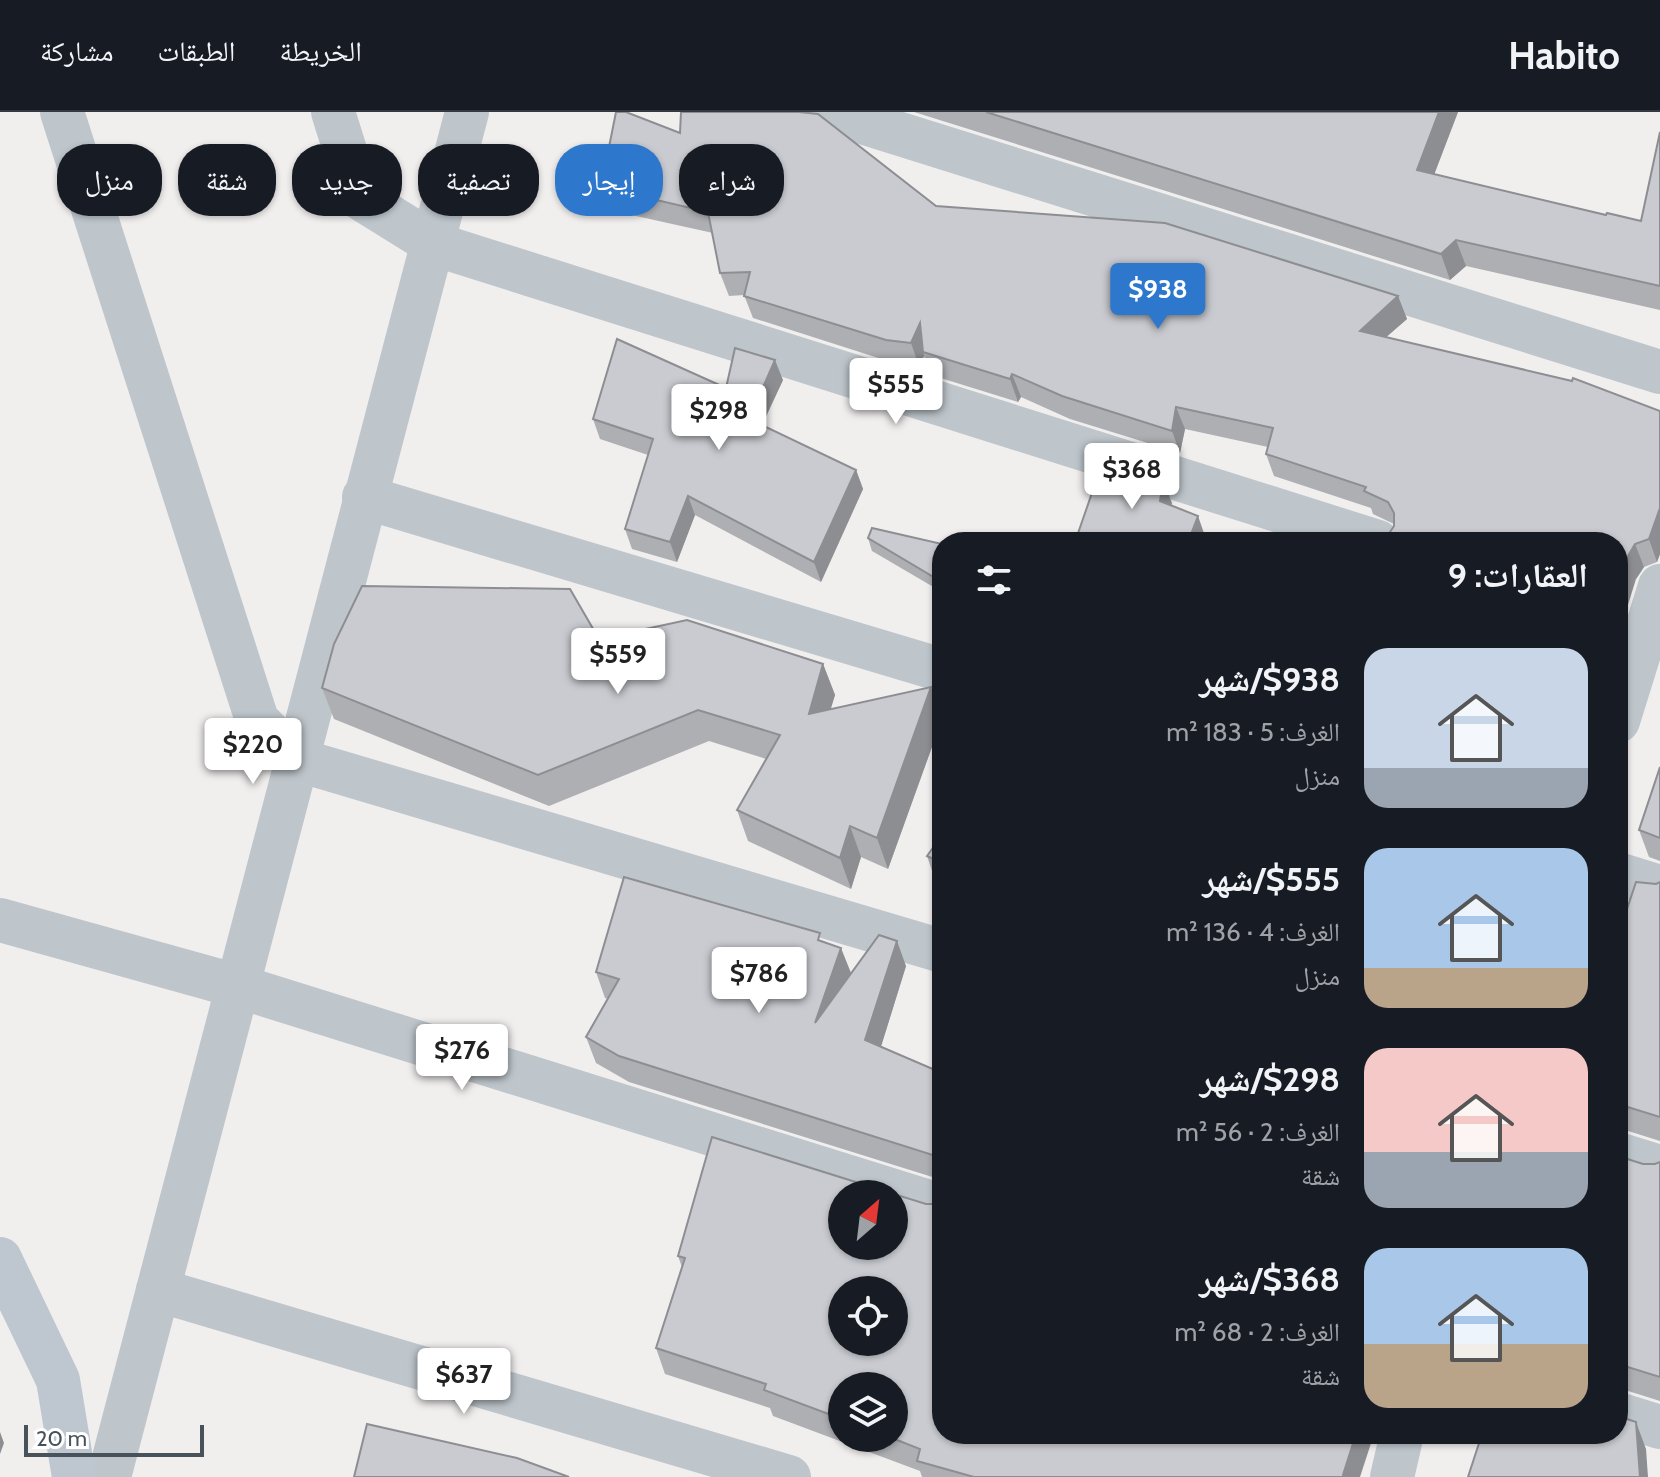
<!DOCTYPE html>
<html lang="ar">
<meta charset="utf-8">
<style>
body{margin:0;font-family:Cabin,"Noto Naskh Arabic",sans-serif;background:#20242c;color:#f1f3f6;direction:rtl;height:100vh;display:flex;flex-direction:column;font-size:30px;white-space:nowrap}
*{box-sizing:border-box;margin:0}
p{font-size:26px;color:#9ea1a6}
.icon{flex:none;width:44px;height:44px;fill:none;stroke:currentColor;stroke-width:2;stroke-linecap:round;stroke-linejoin:round}
.map{position:relative;flex:1;overflow:hidden;direction:ltr}
.panel{position:absolute;left:932px;top:420px;width:696px;height:912px;display:flex;flex-direction:column;background:#171b24;border-radius:32px;box-shadow:0 2px 6px #0004;direction:rtl}
.panel>*{flex:none}
.top-card{position:absolute;left:24px;top:32px;width:760px;height:72px;direction:rtl;display:flex;gap:16px}
.needle{width:52px;rotate:28deg}
.controls{position:absolute;left:828px;top:1068px;display:grid;gap:16px}
.controls a{display:grid;place-items:center;width:80px;height:80px;border-radius:50%;background:#171b24;box-shadow:0 2px 6px #0004;font-size:40px}
.scale{position:absolute;left:24px;bottom:20px;width:180px;box-sizing:border-box;padding-left:8px;border:4px solid #48525a;border-top:0;font-size:22px;line-height:28px;white-space:nowrap;color:#48525a;-webkit-text-stroke:6px #fff;paint-order:stroke}
.price{position:absolute;translate:-50% -68px;padding:0 18px;border-radius:8px;background:#fff;color:#222;font-size:26px;line-height:52px;filter:drop-shadow(0 2px 4px #0008)}
.price::after{content:'';position:absolute;left:50%;top:48px;width:24px;height:18px;margin-left:-12px;background:inherit;clip-path:polygon(0 0,100% 0,50% 100%)}
.price.on{background:#2d78cc;color:#fff}
ul{padding:0;list-style:none}
li{display:flex;align-items:center;gap:24px;height:200px;padding:0 40px}
li span{display:grid;place-items:center;flex:none;width:224px;height:160px;border-radius:24px;color:#555}
li>.icon{margin-inline-start:auto}
span .icon{width:96px;height:96px;fill:#fffc;stroke-width:1}
li b{font-size:34px}
h2{display:flex;justify-content:space-between;align-items:center;height:96px;padding:0 40px;font-size:34px}
.pill{padding:0 28px;border-radius:32px;background:#171b24;box-shadow:0 2px 6px #0004;font-size:28px;line-height:72px}
.pill.on{background:#2d78cc;color:#fff}
header{display:flex;align-items:center;gap:48px;box-sizing:border-box;height:112px;padding:0 40px;background:#171b24;border-bottom:2px solid #363941}
header strong{font-size:38px}
nav{display:flex;gap:44px;margin-inline-start:auto;font-size:28px}
.map>svg:first-child{display:block}
.lines{fill:none;stroke-linecap:round;stroke-linejoin:round}
.street{stroke:#bec6cc;stroke-width:44}
.secondary{stroke:#bec7d0;stroke-width:44}
.wall{fill:#adafb3;fill-rule:evenodd}
.shaded-wall{fill:#8d8e92}
.building{fill:#c9cbd0;stroke:#8d8e92;stroke-width:2;fill-rule:evenodd}
</style>
<header>
<strong>Habito</strong>
<nav><a>الخريطة</a><a>الطبقات</a><a>مشاركة</a></nav>
</header>
<div class="map">
<svg width="1660" height="1365" viewBox="0 0 1660 1365">
<rect width="100%" height="100%" fill="#f1eeee"/>
<g class="lines">
<!-- street -->
<g class="street">
<polyline points="62,0 257,608 295,647 942,839"/>
<polyline points="333,0 360,86 434,132 1378,430"/>
<polyline points="830,0 1660,260"/>
<polyline points="364,385 942,558"/>
<polyline points="1618,609 1660,474"/>
<polyline points="1618,762 1660,775"/>
<polyline points="0,808 237,874 942,1094"/>
<polyline points="1618,1042 1660,1055"/>
<polyline points="158,1178 789,1365"/>
<polyline points="1618,1302 1660,1315"/>
<polyline points="109,1365 467,0"/>
<polyline points="1392,1365 1402,1322"/>
</g>
<!-- secondary -->
<polyline class="secondary" points="0,1147 58,1268 74,1365"/>
</g>
<!-- wall -->
<g class="wall">
<polygon points="914,0 1458,0 1434,62 1606,103 1641,109 1660,19 1660,198 1466,154 1450,168"/>
<polygon points="680,21 936,94 1398,184 1407,207 1386,225 1660,299 1660,442 1657,450 1644,455 1636,467 1386,426 1394,414 1394,412 1373,402 1371,396 1274,364 1266,342 1268,335 1185,317 1180,341 1070,307 1021,285 1018,290 931,263 924,244 919,254 894,251 753,206 744,183 729,184 720,161 713,121 609,98 601,75"/>
<polygon points="783,268 762,313 856,358 863,377 821,470 695,403 677,450 632,437 625,417 648,343 600,327 593,307 726,276"/>
<polygon points="868,426 942,432 942,480 872,439"/>
<polygon points="599,527 823,552 835,583 830,597 931,575 942,607 888,757 861,745 851,777 748,729 737,698 766,647 709,629 549,694 334,607 322,576"/>
<polygon points="1660,655 1660,749 1649,745 1639,718"/>
<polygon points="942,723 942,780 939,779 927,744"/>
<polygon points="1660,770 1660,1029 1625,1018 1618,1018 1618,824 1656,772"/>
<polygon points="823,830 851,862 906,854 881,934 942,961 942,1068 629,970 596,951 586,925 608,887 605,886 596,860"/>
<polygon points="1618,1044 1643,1052 1655,1052 1660,1050 1660,1289 1625,1278 1618,1278"/>
<path d="M926,1092H939L1360,1365H922L920,1359L773,1304L770,1296L665,1262L656,1236L682,1155L678,1144ZM842,1274L894,1326H842Z"/>
</g>
<!-- shaded-wall -->
<g class="shaded-wall">
<polygon points="1439,0 1458,0 1426,84 1417,58"/>
<polygon points="1456,128 1466,154 1450,168 1441,142"/>
<polygon points="1398,184 1407,207 1368,241 1360,219"/>
<polygon points="920,211 924,244 919,254 911,231"/>
<polygon points="775,248 783,268 756,326 749,307"/>
<polygon points="1012,262 1021,285 1018,290 1010,267"/>
<polygon points="1176,295 1185,317 1180,341 1172,319"/>
<polygon points="856,358 863,377 821,470 814,450"/>
<polygon points="1163,368 1172,391 1168,412 1160,389"/>
<polygon points="688,384 695,403 677,450 670,430"/>
<polygon points="1660,396 1660,442 1657,450 1649,427"/>
<polygon points="1198,404 1206,427 1205,430 1188,430"/>
<polygon points="1635,432 1644,455 1636,467 1618,525 1618,475 1628,444"/>
<polygon points="823,552 835,583 820,633 809,602"/>
<polygon points="931,575 942,607 888,757 877,726"/>
<polygon points="850,714 861,745 851,777 840,746"/>
<polygon points="897,829 906,854 875,954 865,928"/>
<polygon points="841,836 851,861 815,911"/>
<polygon points="1636,1310 1646,1337 1648,1365 1640,1365"/>
<polygon points="0,1320 4,1331 0,1342"/>
<polygon points="1356,1322 1374,1322 1360,1365 1344,1365 1343,1363"/>
</g>
<!-- building -->
<g class="building">
<polygon points="616,0 626,0 680,21 681,0 799,0 818,2 936,94 1165,111 1398,184 1360,219 1572,269 1573,266 1660,299 1660,396 1649,427 1635,432 1628,444 1618,475 1618,430 1378,430 1386,426 1394,414 1394,401 1388,390 1364,379 1366,375 1266,342 1273,316 1176,295 1172,319 1062,284 1012,262 1010,267 923,240 920,211 911,231 886,228 744,184 750,160 720,161 708,100 601,75"/>
<polygon points="986,0 1439,0 1417,58 1606,103 1607,101 1641,109 1660,20 1660,174 1456,128 1441,142"/>
<polygon points="617,227 726,276 735,236 775,248 749,307 856,358 814,450 688,384 670,430 625,417 653,327 593,307"/>
<polygon points="1103,349 1163,368 1160,389 1198,404 1188,430 1075,430"/>
<polygon points="872,416 942,432 942,470 868,426"/>
<polygon points="1346,426 1366,430 1345,430"/>
<polygon points="362,474 570,477 599,527 687,508 823,552 809,602 931,575 877,726 850,714 840,746 737,698 780,623 698,598 538,663 322,576 334,532"/>
<polygon points="1660,655 1660,726 1639,718"/>
<polygon points="942,723 942,751 927,744"/>
<polygon points="624,765 820,821 818,828 841,836 815,911 879,823 897,829 865,928 942,961 942,1046 619,944 586,925 619,867 596,860"/>
<polygon points="1636,770 1656,772 1660,770 1660,1005 1618,992 1618,824"/>
<path d="M712,1025L894,1082H842V1134H894V1082L926,1092H939L942,1091V1322H1356L1343,1363L1348,1365H974L917,1349L920,1337L892,1326H894V1274H842V1307L764,1278L766,1272L656,1236L685,1146L678,1144ZM842,1178H894V1230H842Z"/>
<polygon points="1618,1044 1643,1052 1655,1052 1660,1050 1660,1265 1618,1252"/>
<polygon points="1618,1304 1636,1310 1640,1365 1468,1365 1482,1322 1618,1322"/>
<polygon points="367,1312 517,1346 569,1365 354,1365"/>
</g>
</svg>
<div class="controls">
<a><svg class="needle" viewBox="-14 -14 28 28"><path d="M0-13l5 13h-10z" fill="#e53935"/><path d="M0 13l5-13h-10z" fill="#9ea1a6"/></svg></a>
<a><svg class="icon" aria-label="locate" viewBox="0 0 24 24"><circle cx="12" cy="12" r="6"/><path d="M12 2v4M12 18v4M2 12h4M18 12h4"/></svg></a>
<a><svg class="icon" aria-label="layers" viewBox="0 0 24 24"><path d="M12 4l9 5-9 5-9-5zM3 14l9 5 9-5"/></svg></a>
</div>
<div class="scale">20 m</div>
<b class="price on" style="left:1158px;top:219px">$938</b>
<b class="price" style="left:896px;top:314px">$555</b>
<b class="price" style="left:719px;top:340px">$298</b>
<b class="price" style="left:1132px;top:399px">$368</b>
<b class="price" style="left:618px;top:584px">$559</b>
<b class="price" style="left:253px;top:674px">$220</b>
<b class="price" style="left:759px;top:903px">$786</b>
<b class="price" style="left:462px;top:980px">$276</b>
<b class="price" style="left:464px;top:1304px">$637</b>
<div class="top-card">
<a class="pill">شراء</a>
<a class="pill on">إيجار</a>
<a class="pill">تصفية</a>
<a class="pill">جديد</a>
<a class="pill">شقة</a>
<a class="pill">منزل</a>
</div>
<section class="panel">
<h2>العقارات: 9<svg class="icon" aria-label="filters" viewBox="0 0 24 24"><path d="M4 7h16M4 17h16"/><circle cx="9" cy="7" r="2"/><circle cx="15" cy="17" r="2"/></svg></h2>
<ul>
<li><span style="background:linear-gradient(#c9d6e8 75%,#9aa5b1 0)"><svg class="icon" aria-label="home" viewBox="0 0 24 24"><path d="M3 11l9-7 9 7M6 9v11h12V9"/></svg></span><div><b>$938/شهر</b><p>الغرف: 5 · 183 m²</p><p>منزل</p></div></li>
<li><span style="background:linear-gradient(#a9c7e8 75%,#b9a48a 0)"><svg class="icon" aria-label="home" viewBox="0 0 24 24"><path d="M3 11l9-7 9 7M6 9v11h12V9"/></svg></span><div><b>$555/شهر</b><p>الغرف: 4 · 136 m²</p><p>منزل</p></div></li>
<li><span style="background:linear-gradient(#f6c9c9 65%,#9aa5b1 0)"><svg class="icon" aria-label="home" viewBox="0 0 24 24"><path d="M3 11l9-7 9 7M6 9v11h12V9"/></svg></span><div><b>$298/شهر</b><p>الغرف: 2 · 56 m²</p><p>شقة</p></div></li>
<li><span style="background:linear-gradient(#a9c7e8 60%,#b9a48a 0)"><svg class="icon" aria-label="home" viewBox="0 0 24 24"><path d="M3 11l9-7 9 7M6 9v11h12V9"/></svg></span><div><b>$368/شهر</b><p>الغرف: 2 · 68 m²</p><p>شقة</p></div></li>
</ul>
</section>
</div>
